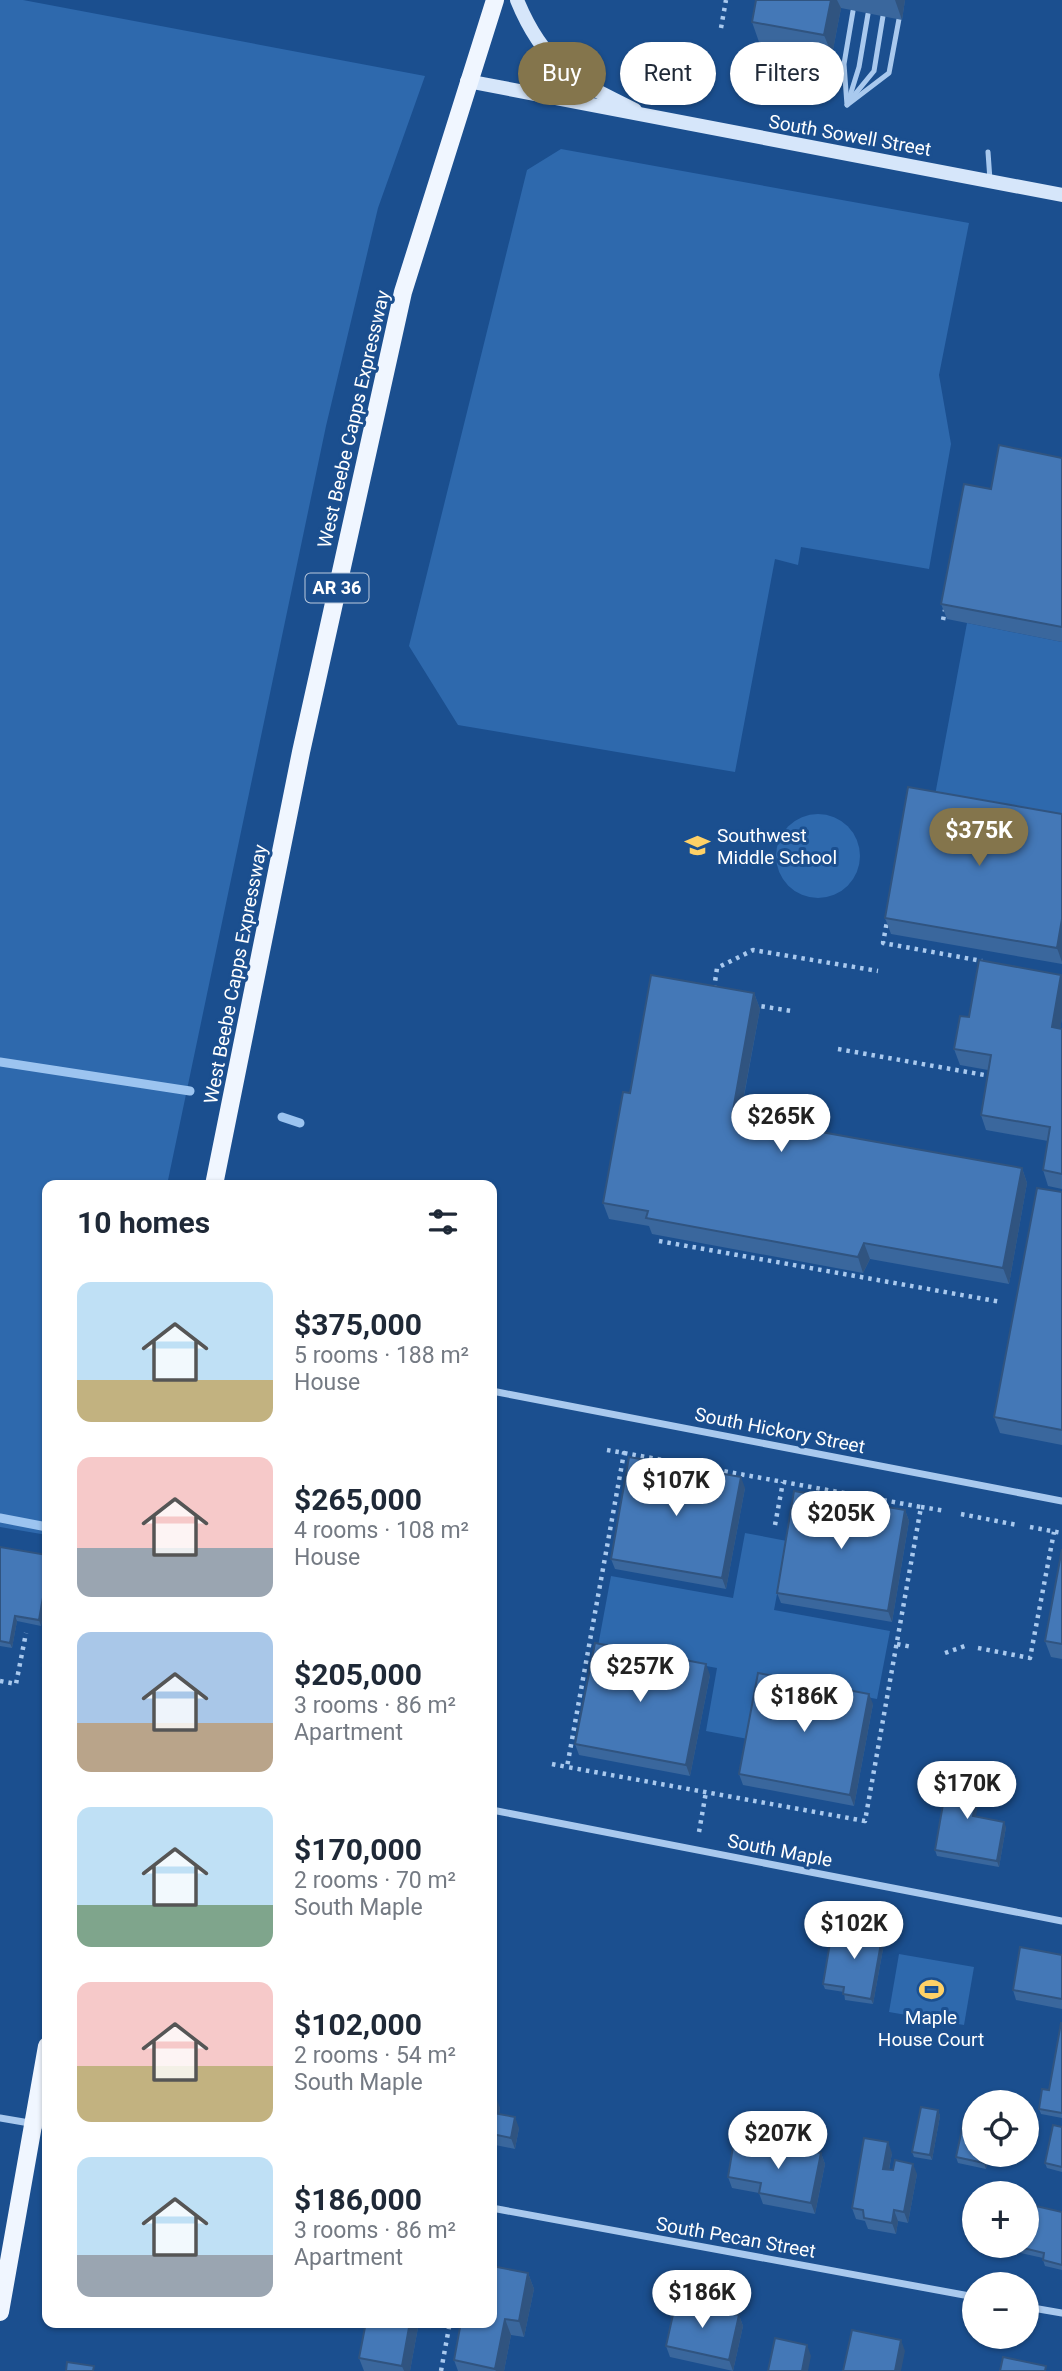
<!DOCTYPE html>
<meta charset="utf-8">
<style>
body{margin:0;font-family:Roboto,sans-serif;background:#f6f6f7;color:#1f2937;height:100vh;display:flex;flex-direction:column;font-size:26px;white-space:nowrap}
*{box-sizing:border-box;margin:0}
p{font-size:23px;color:#747a83}
.icon{flex:none;width:38px;height:38px;fill:none;stroke:currentColor;stroke-width:2;stroke-linecap:round;stroke-linejoin:round}
.map{position:relative;flex:1;overflow:hidden}
.panel{position:absolute;left:42px;top:1180px;width:455px;height:1148px;display:flex;flex-direction:column;background:#fff;border-radius:14px;box-shadow:0 2px 5px #0004}
.panel>*{flex:none}
.hud{position:absolute;left:518px;top:42px;width:438px;height:63px;display:flex;gap:14px}
.controls{position:absolute;left:962px;top:2090px;display:grid;gap:14px}
.controls a{display:grid;place-items:center;width:77px;height:77px;border-radius:50%;background:#fff;box-shadow:0 2px 5px #0004;font-size:35px}
.price{position:absolute;translate:-50% -60px;padding:0 16px;border-radius:24px;background:#fff;color:#222;font-size:23px;line-height:46px;filter:drop-shadow(0 2px 4px #0008)}
.price::after{content:'';position:absolute;left:50%;top:42px;width:21px;height:16px;margin-left:-10px;background:inherit;clip-path:polygon(0 0,100% 0,50% 100%)}
.price.on{background:#84754c;color:#fff}
ul{padding:0;list-style:none}
li{display:flex;align-items:center;gap:21px;height:175px;padding:0 35px}
li span{display:grid;place-items:center;flex:none;width:196px;height:140px;border-radius:14px;color:#555}
li>.icon{margin-inline-start:auto}
span .icon{width:84px;height:84px;fill:#fffc;stroke-width:1}
li b{font-size:30px}
h2{display:flex;justify-content:space-between;align-items:center;height:84px;padding:0 35px;font-size:30px}
.tag{padding:0 24px;border-radius:32px;background:#fff;box-shadow:0 2px 5px #0004;font-size:24px;line-height:63px}
.tag.on{background:#84754c;color:#fff}
.map>svg:first-child{display:block}
.green{fill:#2e69ad}
.lines{fill:none;stroke-linecap:round;stroke-linejoin:round}
.stream{stroke:#9cc4f0;stroke-width:9}
.path{stroke:#a9c9ee;stroke-width:4.5;stroke-dasharray:3.5 5;stroke-linecap:butt}
.lane{stroke:#a9c9ee;stroke-width:5}
.street{stroke:#a9c9ee;stroke-width:7}
.secondary{stroke:#d6e6fa;stroke-width:14}
.primary{stroke:#f0f6ff;stroke-width:18}
.wall{fill:#3a679d}
.shaded-wall{fill:#305480}
.building{fill:#4478b7;stroke:#305480;stroke-width:2}
.labels{text-anchor:middle;stroke-width:6;stroke-linejoin:round;paint-order:stroke}
.shield{fill:#1b4f8f;stroke:#bbcadd;stroke-width:2}
.shield-label{font-size:18px;font-weight:bold;fill:#fff}
.street-label{font-size:19px;fill:#fff;stroke:#1b4f8f}
.poi-label{font-size:19px;fill:#fff;stroke:#1b4f8f;text-anchor:start}
</style>
<div class="map">
<svg width="1062" height="2371" viewBox="0 0 1062 2371">
<rect width="100%" height="100%" fill="#1b4f8f"/>
<!-- green -->
<g class="green">
<polygon points="0,0 23,0 425,76 378,208 326,426 167,1185 47,1185 47,1535 0,1527"/>
<polygon points="561,149 969,223 939,375 951,444 929,569 801,547 798,565 775,559 735,772 458,725 409,646 527,170"/>
<polygon points="967,623 1062,642 1062,829 933,806"/>
<circle cx="818" cy="856" r="42"/>
<polygon points="745,1533 787,1541 774,1610 890,1631 877,1699 759,1678 748,1739 706,1731 717,1668 598,1646 611,1576 733,1598"/>
<polygon points="899,1954 974,1967 964,2025 889,2012"/>
</g>
<g class="lines">
<!-- stream -->
<g class="stream">
<polyline points="0,1062 190,1091"/>
<polyline points="282,1117 300,1123"/>
<polyline points="0,1518 47,1527"/>
</g>
<!-- path -->
<g class="path">
<polyline points="721,28 726,0"/>
<polyline points="943,620 945,610"/>
<polyline points="888,916 883,943 982,961"/>
<polyline points="714,989 717,968 753,950 878,971"/>
<polyline points="753,1005 792,1011"/>
<polyline points="838,1049 990,1076"/>
<polyline points="659,1241 1001,1302"/>
<polyline points="607,1450 624,1453"/>
<polygon points="624,1453 921,1507 865,1821 567,1767"/>
<polyline points="921,1507 946,1511"/>
<polyline points="961,1514 1017,1525"/>
<polyline points="775,1525 783,1482"/>
<polyline points="1030,1527 1062,1533"/>
<polyline points="897,1644 912,1647"/>
<polyline points="978,1648 1030,1658 1054,1532"/>
<polyline points="945,1653 965,1646"/>
<polyline points="0,1681 16,1684 26,1633"/>
<polyline points="552,1764 567,1767"/>
<polyline points="699,1832 706,1792"/>
<polyline points="441,2371 450,2322"/>
</g>
<!-- lane -->
<g class="lane">
<polyline points="849,99 859,67 868,14"/>
<polyline points="851,99 874,71 883,16"/>
<polyline points="847,105 889,73 899,19"/>
<polyline points="847,105 844,64 853,11"/>
<polyline points="988,152 990,180"/>
</g>
<!-- street -->
<g class="street">
<polyline points="492,1391 1062,1501"/>
<polyline points="492,1810 1062,1921"/>
<polyline points="0,2118 47,2126"/>
<polyline points="492,2208 975,2297"/>
<polyline points="1027,2307 1062,2313"/>
</g>
<!-- secondary -->
<g class="secondary">
<path d="M517,0C544,66 574,80 635,110"/>
<polyline points="467,81 1062,195"/>
</g>
<!-- primary -->
<g class="primary">
<polyline points="214,1185 301,752 403,292 495,0"/>
<polyline points="0,2312 47,2046"/>
</g>
</g>
<!-- wall -->
<g class="wall">
<polygon points="756,0 905,0 902,20 841,8 832,55 759,42 752,22"/>
<polygon points="1062,458 1062,642 947,619 941,604 991,489"/>
<polygon points="1062,814 1062,964 891,934 885,918"/>
<polygon points="1061,975 1062,977 1062,1018 1060,1029 1062,1029 1062,1189 1048,1186 1043,1170 1048,1141 986,1130 981,1115 988,1070 960,1065 954,1049 969,1017"/>
<polygon points="754,993 760,1009 740,1118 1022,1168 1027,1183 1009,1284 870,1259 863,1273 652,1234 649,1226 609,1219 603,1203 630,1093"/>
<polygon points="1062,1192 1062,1445 1000,1433 994,1417"/>
<polygon points="745,1488 726,1589 615,1569 611,1559"/>
<polygon points="905,1510 909,1521 892,1622 781,1603 777,1593"/>
<polygon points="0,1547 47,1555 47,1592 41,1626 17,1621 12,1648 0,1646"/>
<polygon points="1062,1549 1062,1659 1051,1657 1045,1641"/>
<polygon points="710,1675 690,1776 579,1755 575,1744"/>
<polygon points="873,1704 854,1806 743,1785 739,1774"/>
<polygon points="980,1776 982,1781 975,1817 1006,1827 999,1867 937,1856 935,1850"/>
<polygon points="883,1932 885,1938 873,2004 845,2000 844,1992 825,1989 823,1984 849,1934"/>
<polygon points="1062,1955 1062,2009 1016,2000 1013,1990"/>
<polygon points="1062,2023 1062,2118 1041,2114 1039,2109 1049,2090"/>
<polygon points="492,2096 500,2108 499,2114 519,2128 515,2149 495,2145 494,2151 492,2151"/>
<polygon points="938,2110 940,2116 932,2160 914,2157 912,2152"/>
<polygon points="1062,2127 1062,2172 1047,2168 1045,2163"/>
<polygon points="764,2153 821,2153 825,2164 815,2214 763,2204 759,2193 732,2188 728,2177"/>
<polygon points="892,2153 889,2170 917,2174 908,2223 898,2221 896,2234 868,2229 865,2221 856,2219 852,2208"/>
<polygon points="975,2154 989,2154 986,2169 958,2163 956,2157"/>
<polygon points="1062,2212 1062,2270 1045,2266 1043,2260 1043,2258 1012,2251 1010,2245"/>
<polygon points="528,2273 534,2289 524,2337 511,2335 504,2371 458,2371 454,2360 492,2322"/>
<polygon points="739,2315 743,2326 733,2371 670,2357 666,2346"/>
<polygon points="72,2322 100,2322 99,2327"/>
<polygon points="419,2322 410,2371 364,2371 359,2358"/>
</g>
<!-- shaded-wall -->
<g class="shaded-wall">
<polygon points="831,0 837,0 841,8 832,55 824,35"/>
<polygon points="895,0 905,0 902,20"/>
<polygon points="1062,919 1062,962 1057,948"/>
<polygon points="1061,975 1062,977 1062,1018 1058,1043 1052,1027"/>
<polygon points="754,993 760,1009 737,1132 732,1116"/>
<polygon points="1022,1168 1027,1183 1009,1284 1003,1268"/>
<polygon points="864,1243 870,1259 863,1273 858,1257"/>
<polygon points="741,1477 745,1488 726,1589 722,1578"/>
<polygon points="905,1510 909,1521 892,1622 888,1611"/>
<polygon points="47,1575 47,1592 41,1626 39,1620"/>
<polygon points="15,1616 17,1621 12,1648 10,1643"/>
<polygon points="706,1664 710,1675 690,1776 686,1765"/>
<polygon points="869,1694 873,1704 854,1806 850,1795"/>
<polygon points="980,1776 982,1781 975,1822 973,1816"/>
<polygon points="1004,1822 1006,1827 999,1867 997,1861"/>
<polygon points="883,1932 885,1938 873,2004 871,1999"/>
<polygon points="496,2097 500,2108 497,2124 493,2113"/>
<polygon points="938,2110 940,2116 932,2160 930,2155"/>
<polygon points="515,2117 519,2128 515,2149 511,2138"/>
<polygon points="492,2136 495,2145 494,2151 492,2145"/>
<polygon points="888,2142 892,2153 887,2180 883,2169"/>
<polygon points="821,2153 825,2164 815,2214 811,2203"/>
<polygon points="986,2154 989,2154 986,2169 984,2163"/>
<polygon points="913,2164 917,2174 908,2223 904,2212"/>
<polygon points="894,2210 898,2221 896,2234 892,2223"/>
<polygon points="528,2273 534,2289 524,2337 519,2321"/>
<polygon points="739,2315 743,2326 733,2371 729,2360"/>
<polygon points="505,2319 511,2335 504,2371 496,2371 495,2369"/>
<polygon points="410,2322 419,2322 410,2371 404,2371 402,2366"/>
<polygon points="901,2340 905,2351 901,2371 895,2371"/>
<polygon points="807,2345 811,2356 808,2371 802,2371"/>
</g>
<!-- building -->
<g class="building">
<polygon points="756,0 831,0 824,35 752,22"/>
<polygon points="999,445 1062,458 1062,627 941,604 964,484 991,489"/>
<polygon points="908,787 1062,814 1062,919 1057,948 885,918"/>
<polygon points="979,960 1061,975 1052,1027 1062,1029 1062,1174 1043,1170 1050,1127 981,1115 991,1055 954,1049 960,1016 969,1017"/>
<polygon points="651,975 754,993 732,1116 1022,1168 1003,1268 864,1243 858,1257 646,1218 648,1211 603,1203 623,1092 630,1093"/>
<polygon points="1037,1188 1062,1192 1062,1430 994,1417"/>
<polygon points="629,1457 741,1477 722,1578 611,1559"/>
<polygon points="794,1491 905,1510 888,1611 777,1593"/>
<polygon points="0,1547 47,1555 47,1575 39,1620 15,1616 10,1643 0,1641"/>
<polygon points="1062,1549 1062,1644 1045,1641"/>
<polygon points="595,1643 706,1664 686,1765 575,1744"/>
<polygon points="758,1673 869,1694 850,1795 739,1774"/>
<polygon points="949,1770 980,1776 973,1816 1004,1822 997,1861 935,1850"/>
<polygon points="850,1927 883,1932 871,1999 843,1994 844,1987 823,1984 832,1931 849,1934"/>
<polygon points="1020,1947 1062,1955 1062,1999 1013,1990"/>
<polygon points="1061,2023 1062,2023 1062,2113 1039,2109 1042,2089 1049,2090"/>
<polygon points="492,2096 496,2097 493,2113 515,2117 511,2138 492,2134"/>
<polygon points="921,2107 938,2110 930,2155 912,2152"/>
<polygon points="965,2115 975,2117 975,2154 986,2154 984,2163 956,2157"/>
<polygon points="1053,2125 1062,2127 1062,2167 1045,2163"/>
<polygon points="864,2138 888,2142 883,2169 893,2170 895,2160 913,2164 904,2212 894,2210 892,2223 864,2218 863,2210 852,2208"/>
<polygon points="766,2143 821,2153 811,2203 759,2193 761,2183 728,2177 733,2147 764,2153"/>
<polygon points="1027,2204 1062,2212 1062,2265 1043,2260 1044,2253 1011,2245 1027,2245"/>
<polygon points="492,2266 528,2273 519,2321 505,2319 495,2369 454,2360 461,2322 492,2322"/>
<polygon points="676,2301 739,2315 729,2360 666,2346"/>
<polygon points="366,2322 410,2322 402,2366 359,2358"/>
<polygon points="852,2330 901,2340 895,2371 843,2371"/>
<polygon points="775,2338 807,2345 802,2371 768,2371"/>
<polygon points="1003,2357 1046,2366 1045,2371 1000,2371"/>
<polygon points="67,2362 94,2366 93,2371 66,2371"/>
</g>
<!-- icons -->
<defs>
<symbol id="school-bare" viewBox="-9 -9 18 18"><path d="M0-5L7-2L0 1L-7-2ZM-4 1L0 2.5L4 1V4Q0 6-4 4Z" fill="#ffd166" stroke="#1b4f8f" stroke-width="2.5" paint-order="stroke"/></symbol>
<symbol id="stadium-bare" viewBox="-9 -9 18 18"><path d="M0-5a6.5 5 0 1 0 0 10a6.5 5 0 1 0 0-10ZM-3.5-1.8h7v3.6h-7Z" fill="#ffd166" stroke="#1b4f8f" stroke-width="2.5" paint-order="stroke"/></symbol>
</defs>
<g fill-rule="evenodd">
<use href="#school-bare" x="680" y="828" width="35" height="35"/>
<use href="#stadium-bare" x="914" y="1972" width="35" height="35"/>
</g>
<g class="labels">
<!-- shield labels -->
<rect class="shield" x="305.5" y="573.5" width="63" height="29" rx="5"/>
<g class="shield-label">
<text x="337" y="594">AR 36</text>
</g>
<!-- street labels -->
<g class="street-label">
<text transform="translate(850 135) rotate(10)" y="7">South Sowell Street</text>
<text transform="translate(353 419) rotate(-77)" y="7">West Beebe Capps Expressway</text>
<text transform="translate(235 974) rotate(-79)" y="7">West Beebe Capps Expressway</text>
<text transform="translate(780 1430) rotate(11)" y="7">South Hickory Street</text>
<text transform="translate(780 1850) rotate(11)" y="7">South Maple</text>
<text transform="translate(736 2237) rotate(10)" y="7">South Pecan Street</text>
</g>
<!-- poi labels -->
<g class="poi-label">
<text x="717" y="842">Southwest<tspan x="717" dy="22">Middle School</tspan></text>
<text x="931" y="2024" text-anchor="middle">Maple<tspan x="931" dy="22">House Court</tspan></text>
</g>
</g>
</svg>
<div class="controls">
<a><svg class="icon" aria-label="locate" viewBox="0 0 24 24"><circle cx="12" cy="12" r="6"/><path d="M12 2v4M12 18v4M2 12h4M18 12h4"/></svg></a>
<a>+</a>
<a>−</a>
</div>
<b class="price on" style="left:979px;top:868px">$375K</b>
<b class="price" style="left:781px;top:1154px">$265K</b>
<b class="price" style="left:676px;top:1518px">$107K</b>
<b class="price" style="left:841px;top:1551px">$205K</b>
<b class="price" style="left:640px;top:1704px">$257K</b>
<b class="price" style="left:804px;top:1734px">$186K</b>
<b class="price" style="left:967px;top:1821px">$170K</b>
<b class="price" style="left:854px;top:1961px">$102K</b>
<b class="price" style="left:778px;top:2171px">$207K</b>
<b class="price" style="left:702px;top:2330px">$186K</b>
<div class="hud">
<a class="tag on">Buy</a>
<a class="tag">Rent</a>
<a class="tag">Filters</a>
</div>
<section class="panel">
<h2>10 homes<svg class="icon" aria-label="filters" viewBox="0 0 24 24"><path d="M4 7h16M4 17h16"/><circle cx="9" cy="7" r="2"/><circle cx="15" cy="17" r="2"/></svg></h2>
<ul>
<li><span style="background:linear-gradient(#bfe0f5 70%,#c2b280 0)"><svg class="icon" aria-label="home" viewBox="0 0 24 24"><path d="M3 11l9-7 9 7M6 9v11h12V9"/></svg></span><div><b>$375,000</b><p>5 rooms · 188 m²</p><p>House</p></div></li>
<li><span style="background:linear-gradient(#f6c9c9 65%,#9aa5b1 0)"><svg class="icon" aria-label="home" viewBox="0 0 24 24"><path d="M3 11l9-7 9 7M6 9v11h12V9"/></svg></span><div><b>$265,000</b><p>4 rooms · 108 m²</p><p>House</p></div></li>
<li><span style="background:linear-gradient(#a9c7e8 65%,#b9a48a 0)"><svg class="icon" aria-label="home" viewBox="0 0 24 24"><path d="M3 11l9-7 9 7M6 9v11h12V9"/></svg></span><div><b>$205,000</b><p>3 rooms · 86 m²</p><p>Apartment</p></div></li>
<li><span style="background:linear-gradient(#bfe0f5 70%,#7fa58c 0)"><svg class="icon" aria-label="home" viewBox="0 0 24 24"><path d="M3 11l9-7 9 7M6 9v11h12V9"/></svg></span><div><b>$170,000</b><p>2 rooms · 70 m²</p><p>South Maple</p></div></li>
<li><span style="background:linear-gradient(#f6c9c9 60%,#c2b280 0)"><svg class="icon" aria-label="home" viewBox="0 0 24 24"><path d="M3 11l9-7 9 7M6 9v11h12V9"/></svg></span><div><b>$102,000</b><p>2 rooms · 54 m²</p><p>South Maple</p></div></li>
<li><span style="background:linear-gradient(#bfe0f5 70%,#9aa5b1 0)"><svg class="icon" aria-label="home" viewBox="0 0 24 24"><path d="M3 11l9-7 9 7M6 9v11h12V9"/></svg></span><div><b>$186,000</b><p>3 rooms · 86 m²</p><p>Apartment</p></div></li>
</ul>
</section>
</div>
